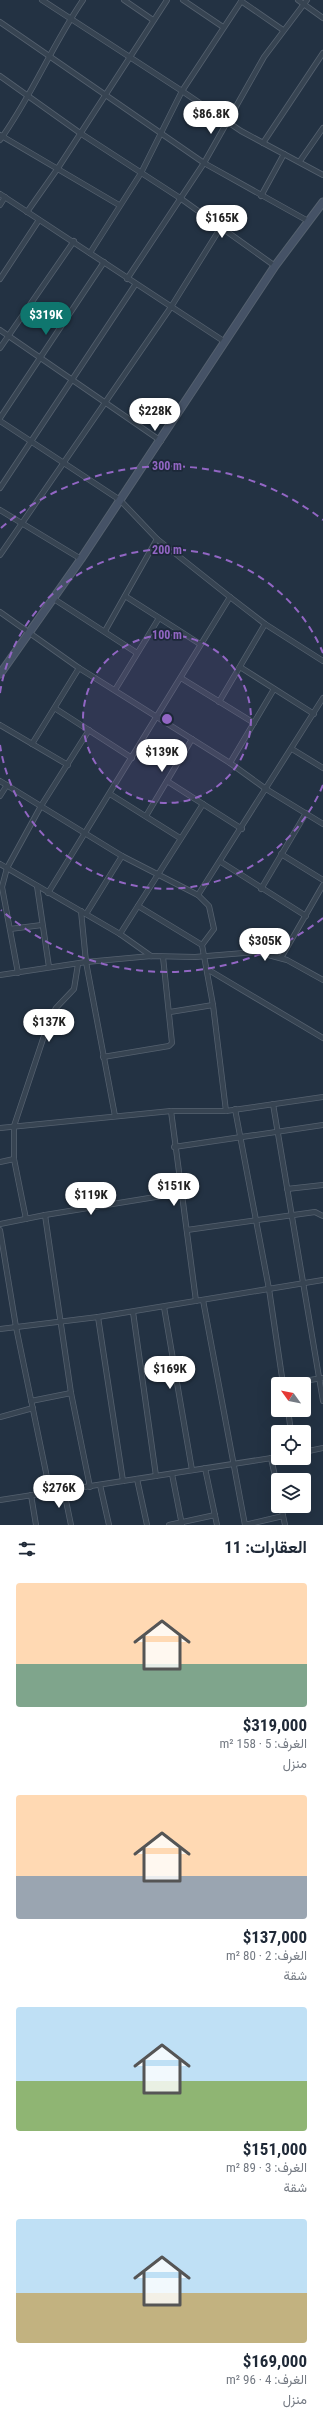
<!DOCTYPE html>
<html lang="ar">
<meta charset="utf-8">
<style>
body{margin:0;font-family:"Roboto Condensed",Vazirmatn,sans-serif;background:#f6f6f7;color:#1f2937;direction:rtl;height:100vh;display:flex;flex-direction:column;font-size:15px;white-space:nowrap}
*{box-sizing:border-box;margin:0}
p{font-size:13px;color:#747a83}
.icon{flex:none;width:22px;height:22px;fill:none;stroke:currentColor;stroke-width:2;stroke-linecap:round;stroke-linejoin:round}
.map{position:relative;height:1525px;overflow:hidden;direction:ltr}
.sheet{display:flex;flex-direction:column;background:#fff;flex:1}
.sheet>*{flex:none}
.needle{width:26px;rotate:303deg}
.buttons{position:absolute;left:271px;top:1377px;display:grid;gap:8px}
.buttons a{display:grid;place-items:center;width:40px;height:40px;border-radius:4px;background:#fff;box-shadow:0 4px 16px #0002;font-size:20px}
.price{position:absolute;translate:-50% -34px;padding:0 9px;border-radius:14px;background:#fff;color:#222;font-size:13px;line-height:26px;filter:drop-shadow(0 1px 2px #0008)}
.price::after{content:'';position:absolute;left:50%;top:24px;width:12px;height:9px;margin-left:-6px;background:inherit;clip-path:polygon(0 0,100% 0,50% 100%)}
.price.on{background:#0f766e;color:#fff}
ul{padding:0;list-style:none}
li{display:grid;align-content:center;gap:8px;height:212px;padding:0 16px}
li span{display:grid;place-items:center;height:124px;border-radius:4px;color:#555}
li>.icon{margin-inline-start:auto}
span .icon{width:72px;height:72px;fill:#fffc;stroke-width:1}
li b{font-size:17px}
h2{display:flex;justify-content:space-between;align-items:center;height:48px;padding:0 16px;font-size:17px}
.map>svg:first-child{display:block}
.lines{fill:none;stroke-linecap:round;stroke-linejoin:round}
.street-casing{stroke:#55616f;stroke-width:6}
.secondary-casing{stroke:#55616f;stroke-width:9}
.street{stroke:#374452;stroke-width:4.5}
.secondary{stroke:#455266;stroke-width:7}
.ring{fill:none;stroke:#9266c4;stroke-width:2;stroke-dasharray:7 5}
.centre{fill:#9266c4;stroke:#1c2838;stroke-width:2}
.ring-label{font-size:12px;text-anchor:middle;font-weight:bold;fill:#9266c4;stroke:#1c2838;stroke-width:3.5;stroke-linejoin:round;paint-order:stroke}
</style>
<div class="map">
<svg width="323" height="1525" viewBox="0 0 323 1525">
<rect width="100%" height="100%" fill="#233243"/>
<g class="lines">
<defs>
<g id="street">
<polyline points="42,0 182,91 241,131 323,175"/>
<polyline points="124,0 153,20"/>
<polyline points="183,0 223,27"/>
<polyline points="298,0 323,18"/>
<polyline points="241,1 283,30"/>
<polyline points="0,22 204,163 308,221"/>
<polyline points="0,76 80,133 180,198 275,266"/>
<polyline points="0,135 119,205"/>
<path d="M0,140C32,96 52,45 83,0"/>
<polyline points="263,143 323,53"/>
<polyline points="300,161 323,128"/>
<polyline points="0,194 225,342"/>
<polyline points="261,196 284,154"/>
<polyline points="0,205 5,197"/>
<polyline points="27,212 58,168 167,0"/>
<polyline points="90,253 141,173 182,91 242,0"/>
<polyline points="0,279 39,220"/>
<polyline points="127,279 204,163 264,57 307,0"/>
<polyline points="0,330 161,441"/>
<polyline points="0,348 74,241"/>
<polyline points="0,418 104,262"/>
<polyline points="0,421 120,500 157,539 230,597 265,624 323,661"/>
<polyline points="0,488 135,285"/>
<polyline points="0,510 81,559"/>
<polyline points="0,555 171,307 221,227"/>
<polyline points="125,596 200,644"/>
<polyline points="54,599 137,653"/>
<polyline points="0,612 79,668 230,763 266,789 323,824"/>
<polyline points="105,631 157,539"/>
<polyline points="240,667 314,714"/>
<polyline points="181,678 254,723"/>
<polyline points="115,690 159,618"/>
<polyline points="219,702 265,624"/>
<polyline points="56,709 132,758"/>
<polyline points="0,725 68,765"/>
<polyline points="32,744 79,668"/>
<polyline points="292,749 323,768"/>
<polyline points="230,763 274,689"/>
<polyline points="0,781 122,856 198,895 209,906 214,929 202,945 213,1005 226,1111"/>
<polyline points="167,781 242,829"/>
<polyline points="110,794 180,838"/>
<polyline points="0,796 7,785"/>
<polyline points="146,816 192,739"/>
<polyline points="281,854 323,880"/>
<polyline points="221,862 306,916"/>
<polyline points="0,864 120,934 151,956"/>
<polyline points="37,886 49,967"/>
<polyline points="261,889 306,813"/>
<polyline points="48,893 230,597"/>
<polyline points="198,895 323,698"/>
<polyline points="138,906 202,945"/>
<polyline points="81,911 86,962 115,1116"/>
<polyline points="86,914 122,856"/>
<polyline points="10,929 42,925"/>
<polyline points="120,934 203,804"/>
<polyline points="281,958 323,885"/>
<polyline points="207,969 323,1038"/>
<polyline points="18,973 2,887 7,868 41,806 89,730"/>
<polyline points="0,975 86,962 151,956 195,957 257,952 287,960 323,980"/>
<polyline points="170,1012 213,1005"/>
<polyline points="103,1057 169,1046 172,1043 163,957"/>
<polyline points="273,1104 323,1401"/>
<polyline points="235,1109 269,1289 283,1384"/>
<polyline points="171,1111 196,1301"/>
<polyline points="0,1128 171,1111 226,1111 323,1097"/>
<polyline points="174,1147 323,1125"/>
<polyline points="0,1162 14,1159"/>
<polyline points="287,1189 323,1185"/>
<polyline points="45,1215 71,1393 90,1487"/>
<polyline points="26,1219 14,1159 14,1126 49,1021 56,1008 74,989 78,964"/>
<polyline points="0,1224 45,1215 180,1193"/>
<polyline points="0,1230 16,1327 50,1492"/>
<polyline points="187,1230 315,1212 323,1216"/>
<polyline points="203,1300 245,1525"/>
<polyline points="164,1307 192,1470"/>
<polyline points="133,1312 156,1476"/>
<polyline points="98,1317 123,1481"/>
<polyline points="0,1329 98,1317 323,1280"/>
<polyline points="284,1384 323,1378"/>
<polyline points="31,1401 71,1393"/>
<polyline points="288,1410 291,1432"/>
<polyline points="0,1417 33,1408"/>
<polyline points="304,1452 323,1448"/>
<polyline points="271,1458 278,1490"/>
<polyline points="205,1468 217,1525"/>
<polyline points="172,1474 182,1525"/>
<polyline points="137,1479 147,1525"/>
<polyline points="100,1485 109,1525"/>
<polyline points="64,1491 71,1525"/>
<polyline points="31,1495 36,1525"/>
<polyline points="0,1500 278,1457"/>
<polyline points="281,1506 285,1525"/>
<polyline points="169,1525 215,1515"/>
<polyline points="245,1525 283,1516"/>
</g>
<polyline id="secondary" points="0,674 81,559 275,266 323,202"/>
</defs>
<!-- street casing -->
<use href="#street" class="street-casing"/>
<!-- secondary casing -->
<use href="#secondary" class="secondary-casing"/>
<!-- street -->
<use href="#street" class="street"/>
<!-- secondary -->
<use href="#secondary" class="secondary"/>
</g>
<!-- distance rings -->
<circle cx="167" cy="719" r="84" fill="#9266c4" fill-opacity=".12"/>
<g class="ring">
<circle cx="167" cy="719" r="84"/>
<path d="M323 785A169 169 0 0 1 0 745M0 693A169 169 0 0 1 323 653"/>
<path d="M323 918A253 253 0 0 1 1 910M1 528A253 253 0 0 1 323 520"/>
</g>
<circle cx="167" cy="719" r="6" class="centre"/>
<g class="ring-label">
<text x="167" y="470">300 m</text>
<text x="167" y="554">200 m</text>
<text x="167" y="639">100 m</text>
</g>
</svg>
<div class="buttons">
<a><svg class="needle" viewBox="-14 -14 28 28"><path d="M0-13l5 13h-10z" fill="#e53935"/><path d="M0 13l5-13h-10z" fill="#747a83"/></svg></a>
<a><svg class="icon" aria-label="locate" viewBox="0 0 24 24"><circle cx="12" cy="12" r="6"/><path d="M12 2v4M12 18v4M2 12h4M18 12h4"/></svg></a>
<a><svg class="icon" aria-label="layers" viewBox="0 0 24 24"><path d="M12 4l9 5-9 5-9-5zM3 14l9 5 9-5"/></svg></a>
</div>
<b class="price" style="left:211px;top:135px">$86.8K</b>
<b class="price" style="left:222px;top:239px">$165K</b>
<b class="price on" style="left:46px;top:336px">$319K</b>
<b class="price" style="left:155px;top:432px">$228K</b>
<b class="price" style="left:162px;top:773px">$139K</b>
<b class="price" style="left:265px;top:962px">$305K</b>
<b class="price" style="left:49px;top:1043px">$137K</b>
<b class="price" style="left:174px;top:1207px">$151K</b>
<b class="price" style="left:91px;top:1216px">$119K</b>
<b class="price" style="left:170px;top:1390px">$169K</b>
<b class="price" style="left:59px;top:1509px">$276K</b>
</div>
<section class="sheet">
<h2>العقارات: 11<svg class="icon" aria-label="filters" viewBox="0 0 24 24"><path d="M4 7h16M4 17h16"/><circle cx="9" cy="7" r="2"/><circle cx="15" cy="17" r="2"/></svg></h2>
<ul>
<li><span style="background:linear-gradient(#ffd9b3 65%,#7fa58c 0)"><svg class="icon" aria-label="home" viewBox="0 0 24 24"><path d="M3 11l9-7 9 7M6 9v11h12V9"/></svg></span><div><b>$319,000</b><p>الغرف: 5 · 158 m²</p><p>منزل</p></div></li>
<li><span style="background:linear-gradient(#ffd9b3 65%,#9aa5b1 0)"><svg class="icon" aria-label="home" viewBox="0 0 24 24"><path d="M3 11l9-7 9 7M6 9v11h12V9"/></svg></span><div><b>$137,000</b><p>الغرف: 2 · 80 m²</p><p>شقة</p></div></li>
<li><span style="background:linear-gradient(#bfe0f5 60%,#8fb573 0)"><svg class="icon" aria-label="home" viewBox="0 0 24 24"><path d="M3 11l9-7 9 7M6 9v11h12V9"/></svg></span><div><b>$151,000</b><p>الغرف: 3 · 89 m²</p><p>شقة</p></div></li>
<li><span style="background:linear-gradient(#bfe0f5 60%,#c2b280 0)"><svg class="icon" aria-label="home" viewBox="0 0 24 24"><path d="M3 11l9-7 9 7M6 9v11h12V9"/></svg></span><div><b>$169,000</b><p>الغرف: 4 · 96 m²</p><p>منزل</p></div></li>
</ul>
</section>
